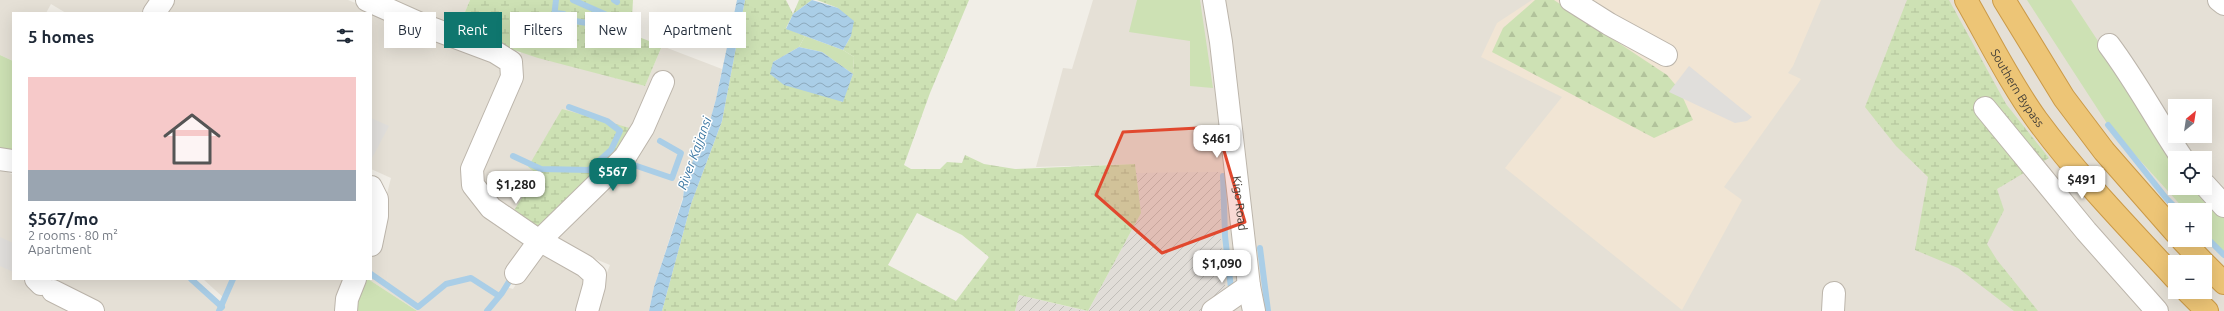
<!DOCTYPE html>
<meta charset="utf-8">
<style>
body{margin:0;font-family:Ubuntu,sans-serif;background:#f2f2f3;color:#1f2937;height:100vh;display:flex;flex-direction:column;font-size:15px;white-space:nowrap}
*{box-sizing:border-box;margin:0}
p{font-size:13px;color:#747a83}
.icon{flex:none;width:22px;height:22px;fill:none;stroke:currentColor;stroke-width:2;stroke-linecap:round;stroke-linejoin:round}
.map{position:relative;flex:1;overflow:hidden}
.drawer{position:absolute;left:12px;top:12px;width:360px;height:268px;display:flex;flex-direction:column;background:#fff;border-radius:0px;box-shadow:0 4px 16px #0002}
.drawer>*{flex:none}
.banner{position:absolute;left:384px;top:12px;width:380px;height:36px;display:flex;gap:8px}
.needle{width:26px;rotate:30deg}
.fabs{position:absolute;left:2168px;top:99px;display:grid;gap:8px}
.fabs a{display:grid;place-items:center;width:44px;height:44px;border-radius:0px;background:#fff;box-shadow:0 4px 16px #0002;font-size:20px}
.price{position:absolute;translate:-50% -34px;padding:0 9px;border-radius:8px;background:#fff;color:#222;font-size:13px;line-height:26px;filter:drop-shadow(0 1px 2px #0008)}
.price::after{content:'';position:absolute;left:50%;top:24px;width:12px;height:9px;margin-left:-6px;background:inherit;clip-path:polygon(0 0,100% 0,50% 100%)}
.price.active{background:#0f766e;color:#fff}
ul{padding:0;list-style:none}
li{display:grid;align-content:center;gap:8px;height:212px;padding:0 16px}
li+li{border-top:1px solid #e0e1e3}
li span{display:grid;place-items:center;height:124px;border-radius:0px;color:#555}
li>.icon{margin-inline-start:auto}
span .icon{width:72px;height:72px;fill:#fffc;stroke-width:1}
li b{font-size:17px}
h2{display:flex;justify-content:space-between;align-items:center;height:48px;padding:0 16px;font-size:17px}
.tag{padding:0 14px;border-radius:0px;background:#fff;box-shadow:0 4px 16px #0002;font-size:14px;line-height:36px}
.tag.active{background:#0f766e;color:#fff}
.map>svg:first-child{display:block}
.residential{fill:#e5e0d6;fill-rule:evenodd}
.commercial{fill:#f1e5d4}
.industrial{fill:url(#industrial-furrows)}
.green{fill:#cde1b4}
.forest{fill:url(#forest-firs)}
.wetland{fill:url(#wetland-marsh);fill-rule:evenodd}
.parking{fill:#e0dedb}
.water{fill:url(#water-waves)}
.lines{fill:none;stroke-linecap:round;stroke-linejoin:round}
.stream{stroke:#aacee7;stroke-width:6}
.minor-casing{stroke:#bcb5ab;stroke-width:24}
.highway-casing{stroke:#cb9a47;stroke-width:24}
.minor{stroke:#fff;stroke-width:22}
.highway{stroke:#edc576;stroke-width:22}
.marked{fill:#e1482e;fill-opacity:0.2;stroke:#e1482e;stroke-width:3;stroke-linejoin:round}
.labels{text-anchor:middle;stroke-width:3;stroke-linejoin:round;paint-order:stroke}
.street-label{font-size:12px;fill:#433e37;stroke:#fff}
.water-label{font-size:13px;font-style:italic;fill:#3c78a3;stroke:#fff}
</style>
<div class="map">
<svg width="2224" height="311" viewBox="0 0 2224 311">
<defs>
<pattern id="industrial-furrows" width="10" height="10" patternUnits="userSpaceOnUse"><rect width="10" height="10" fill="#e1ddd8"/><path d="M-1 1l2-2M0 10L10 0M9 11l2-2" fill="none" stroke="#c2bfba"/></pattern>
<pattern id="forest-firs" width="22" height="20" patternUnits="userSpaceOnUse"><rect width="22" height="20" fill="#cde1b4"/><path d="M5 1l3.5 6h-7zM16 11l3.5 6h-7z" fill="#b1c29b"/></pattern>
<pattern id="wetland-marsh" width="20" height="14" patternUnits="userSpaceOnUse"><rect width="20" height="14" fill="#cde1b4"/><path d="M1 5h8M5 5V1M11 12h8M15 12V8" fill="none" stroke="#b1c29b"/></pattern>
<pattern id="water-waves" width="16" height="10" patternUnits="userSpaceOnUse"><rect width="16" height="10" fill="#aacee7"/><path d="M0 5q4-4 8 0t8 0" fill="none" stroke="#8ca9bc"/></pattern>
</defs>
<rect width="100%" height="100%" fill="#f1eee7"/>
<!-- residential -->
<g class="residential">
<polygon points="0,0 152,0 145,13 66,13 51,4 46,13 13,13 13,61 0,55"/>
<polygon points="169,0 348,0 442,38 508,62 461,177 480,203 532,243 506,287 513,289 541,245 590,279 579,311 417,311 368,279 371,279 371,258 379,241 382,213 391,178 371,169 371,13 160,13"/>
<polygon points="382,0 470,0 457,31"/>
<path d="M1093,0H2224V311H1131L1139,173H1136L1135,164L1036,167L1063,68L1072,69ZM2175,106H2205V136H2175ZM2175,158H2205V188H2175ZM2175,210H2205V240H2175ZM2175,262H2205V292H2175Z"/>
<polygon points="662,46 722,69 716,99 708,128 685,178 683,197 654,287 649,311 592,311 610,265 583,254 558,238 637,130 528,167 537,174 511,215 478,181 521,52 645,86"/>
<polygon points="0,168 13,175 13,279 21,279 85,311 0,311"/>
<polygon points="41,279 189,279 222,307 225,299 203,279 352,279 341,311 101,311"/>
</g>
<!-- commercial -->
<polygon class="commercial" points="1532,0 1821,0 1793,66 1788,73 1801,79 1724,187 1742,200 1682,310 1505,168 1562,97 1481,57 1497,23"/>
<!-- industrial -->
<g class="industrial">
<polygon points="1220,172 1221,240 1226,297 1237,311 1088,311 1141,213 1136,173"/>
<polygon points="1019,295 1087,311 1015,311"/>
</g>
<!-- green -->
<g class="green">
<polygon points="1137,0 1200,0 1213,88 1190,86 1190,41 1129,32"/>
<polygon points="2027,0 2071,0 2175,158 2175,188 2200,188 2224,217 2224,254 2205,233 2205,210 2185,210 2108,125"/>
<polygon points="805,36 843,50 854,57 853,74 822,52 799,47"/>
<polygon points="0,55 13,61 13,154 0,152"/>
<polygon points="361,279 368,279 417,311 354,311"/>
</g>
<!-- forest -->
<polygon class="forest" points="1535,0 1554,0 1667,75 1679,89 1693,120 1654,138 1492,52 1503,28"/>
<!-- wetland -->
<g class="wetland">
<polygon points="470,0 633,0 631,34 662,46 645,86 538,58 457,31"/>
<path d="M745,0H786L793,14L799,0H812L793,14L786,28L805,36L799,47L773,62L842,102L853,74L854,57L843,50L851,36L838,8L817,0H969L930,93L904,165L911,169H940L947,162L962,163L965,155L984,164L1015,169L1135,164L1141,213L1088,311L1019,295L1015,311H662L691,204L722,121ZM917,213L962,235L989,257L956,301L888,265Z"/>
<polygon points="1907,0 1949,0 2006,104 2049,158 1997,189 2004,210 1987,244 1997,260 2038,311 2014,311 1958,268 1915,250 1928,177 1896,146 1865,107"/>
<polygon points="562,109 637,130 540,231 511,215 537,174 528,167"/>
</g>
<!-- parking -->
<g class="parking">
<polygon points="1689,66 1752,117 1747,121 1735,123 1669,92"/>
<polygon points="371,118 389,126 371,160"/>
<polygon points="0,237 13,243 13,272 0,266"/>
</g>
<!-- water -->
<g class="water">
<polygon points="737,0 745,0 722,121 691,204 662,311 649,311 654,287 683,199 685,178 708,128 716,99"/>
<polygon points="812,0 838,8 854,21 851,36 843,50 786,29 793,14"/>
<polygon points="799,47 822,52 853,74 843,102 784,85 770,74 773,62"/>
</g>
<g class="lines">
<!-- stream -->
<g class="stream">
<polyline points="556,0 553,26 565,41"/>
<polyline points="573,0 609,16"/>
<polyline points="614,0 617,2"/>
<polyline points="555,13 564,14 575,21 593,24 620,40"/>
<polyline points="2108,125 2166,198 2178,210"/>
<polyline points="513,156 541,169 589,170 611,150 620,131 607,121 569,107"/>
<polyline points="628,163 672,178 681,153 660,141"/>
<polyline points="1223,176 1225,236 1231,288"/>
<polyline points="2205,236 2224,255"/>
<polyline points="1260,248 1268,311"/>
<polyline points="371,274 418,307 446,284 471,278 499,296"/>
<polyline points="191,279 222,307"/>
<polyline points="219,311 233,279"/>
<polyline points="487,311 502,293 513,275"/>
</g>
<defs>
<g id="minor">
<polyline points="367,0 423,25 495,52 511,62 512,77 472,169 473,185 491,208 532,236 585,266 595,275 594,286 587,311"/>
<path id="s1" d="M1214,0L1221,42L1249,286L1254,311"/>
<polyline points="1571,0 1609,24 1666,55"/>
<polyline points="2219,0 2224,4"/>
<polyline points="154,13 163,0"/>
<path d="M2109,45C2136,81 2157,121 2182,158"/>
<polyline points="1985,108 2086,231 2157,311"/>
<polyline points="0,159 13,161"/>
<polyline points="2205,185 2224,206"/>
<polyline points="371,187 377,199 377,216 371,245"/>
<polyline points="516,273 540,240 625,157 643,128 663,82"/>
<polyline points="36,279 41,284"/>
<polyline points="53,291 93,311"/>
<polyline points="346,311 347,299 355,279"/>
<polyline points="1213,311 1249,286"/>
<polyline points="1833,311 1834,293"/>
</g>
<g id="highway">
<path id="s2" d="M1966,0C1989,40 2010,83 2037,120C2079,177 2128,227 2175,278"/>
<polyline points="2004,0 2064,98 2104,151 2175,232"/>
<polyline points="2182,240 2203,262"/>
<polyline points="2205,264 2224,283"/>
<polyline points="2188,292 2207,311"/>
</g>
</defs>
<!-- minor casing -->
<use href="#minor" class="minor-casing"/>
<!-- highway casing -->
<use href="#highway" class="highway-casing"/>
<!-- minor -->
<use href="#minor" class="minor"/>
<!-- highway -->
<use href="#highway" class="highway"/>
</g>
<!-- marked area -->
<path class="marked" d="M1217,127L1245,222L1162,253L1096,195L1123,132Z"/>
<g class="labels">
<!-- street labels -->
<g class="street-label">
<text dy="4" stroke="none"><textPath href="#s2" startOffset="102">Southern Bypass</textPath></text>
<text dy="4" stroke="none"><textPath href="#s1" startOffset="205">Kigo Road</textPath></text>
</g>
<!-- water labels -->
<g class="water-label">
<text transform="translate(694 153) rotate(-70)" y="5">River Kajjansi</text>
</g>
</g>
</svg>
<div class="fabs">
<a><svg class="needle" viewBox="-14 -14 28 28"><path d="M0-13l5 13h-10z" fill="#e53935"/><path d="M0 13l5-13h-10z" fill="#747a83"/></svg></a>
<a><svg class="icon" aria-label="locate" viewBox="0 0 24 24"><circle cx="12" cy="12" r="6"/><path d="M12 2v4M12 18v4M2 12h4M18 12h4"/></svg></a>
<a>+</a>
<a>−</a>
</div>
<b class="price" style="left:1217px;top:159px">$461</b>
<b class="price active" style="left:613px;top:192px">$567</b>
<b class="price" style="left:2082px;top:200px">$491</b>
<b class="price" style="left:516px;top:205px">$1,280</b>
<b class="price" style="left:1222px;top:284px">$1,090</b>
<div class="banner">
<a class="tag">Buy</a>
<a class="tag active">Rent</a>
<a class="tag">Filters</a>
<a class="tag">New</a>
<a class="tag">Apartment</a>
</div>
<section class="drawer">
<h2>5 homes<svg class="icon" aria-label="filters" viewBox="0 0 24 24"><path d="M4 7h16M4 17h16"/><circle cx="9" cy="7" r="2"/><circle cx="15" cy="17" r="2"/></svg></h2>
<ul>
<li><span style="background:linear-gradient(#f6c9c9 75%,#9aa5b1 0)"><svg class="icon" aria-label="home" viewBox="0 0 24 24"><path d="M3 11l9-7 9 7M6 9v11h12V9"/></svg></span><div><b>$567/mo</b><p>2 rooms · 80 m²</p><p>Apartment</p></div></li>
</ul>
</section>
</div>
